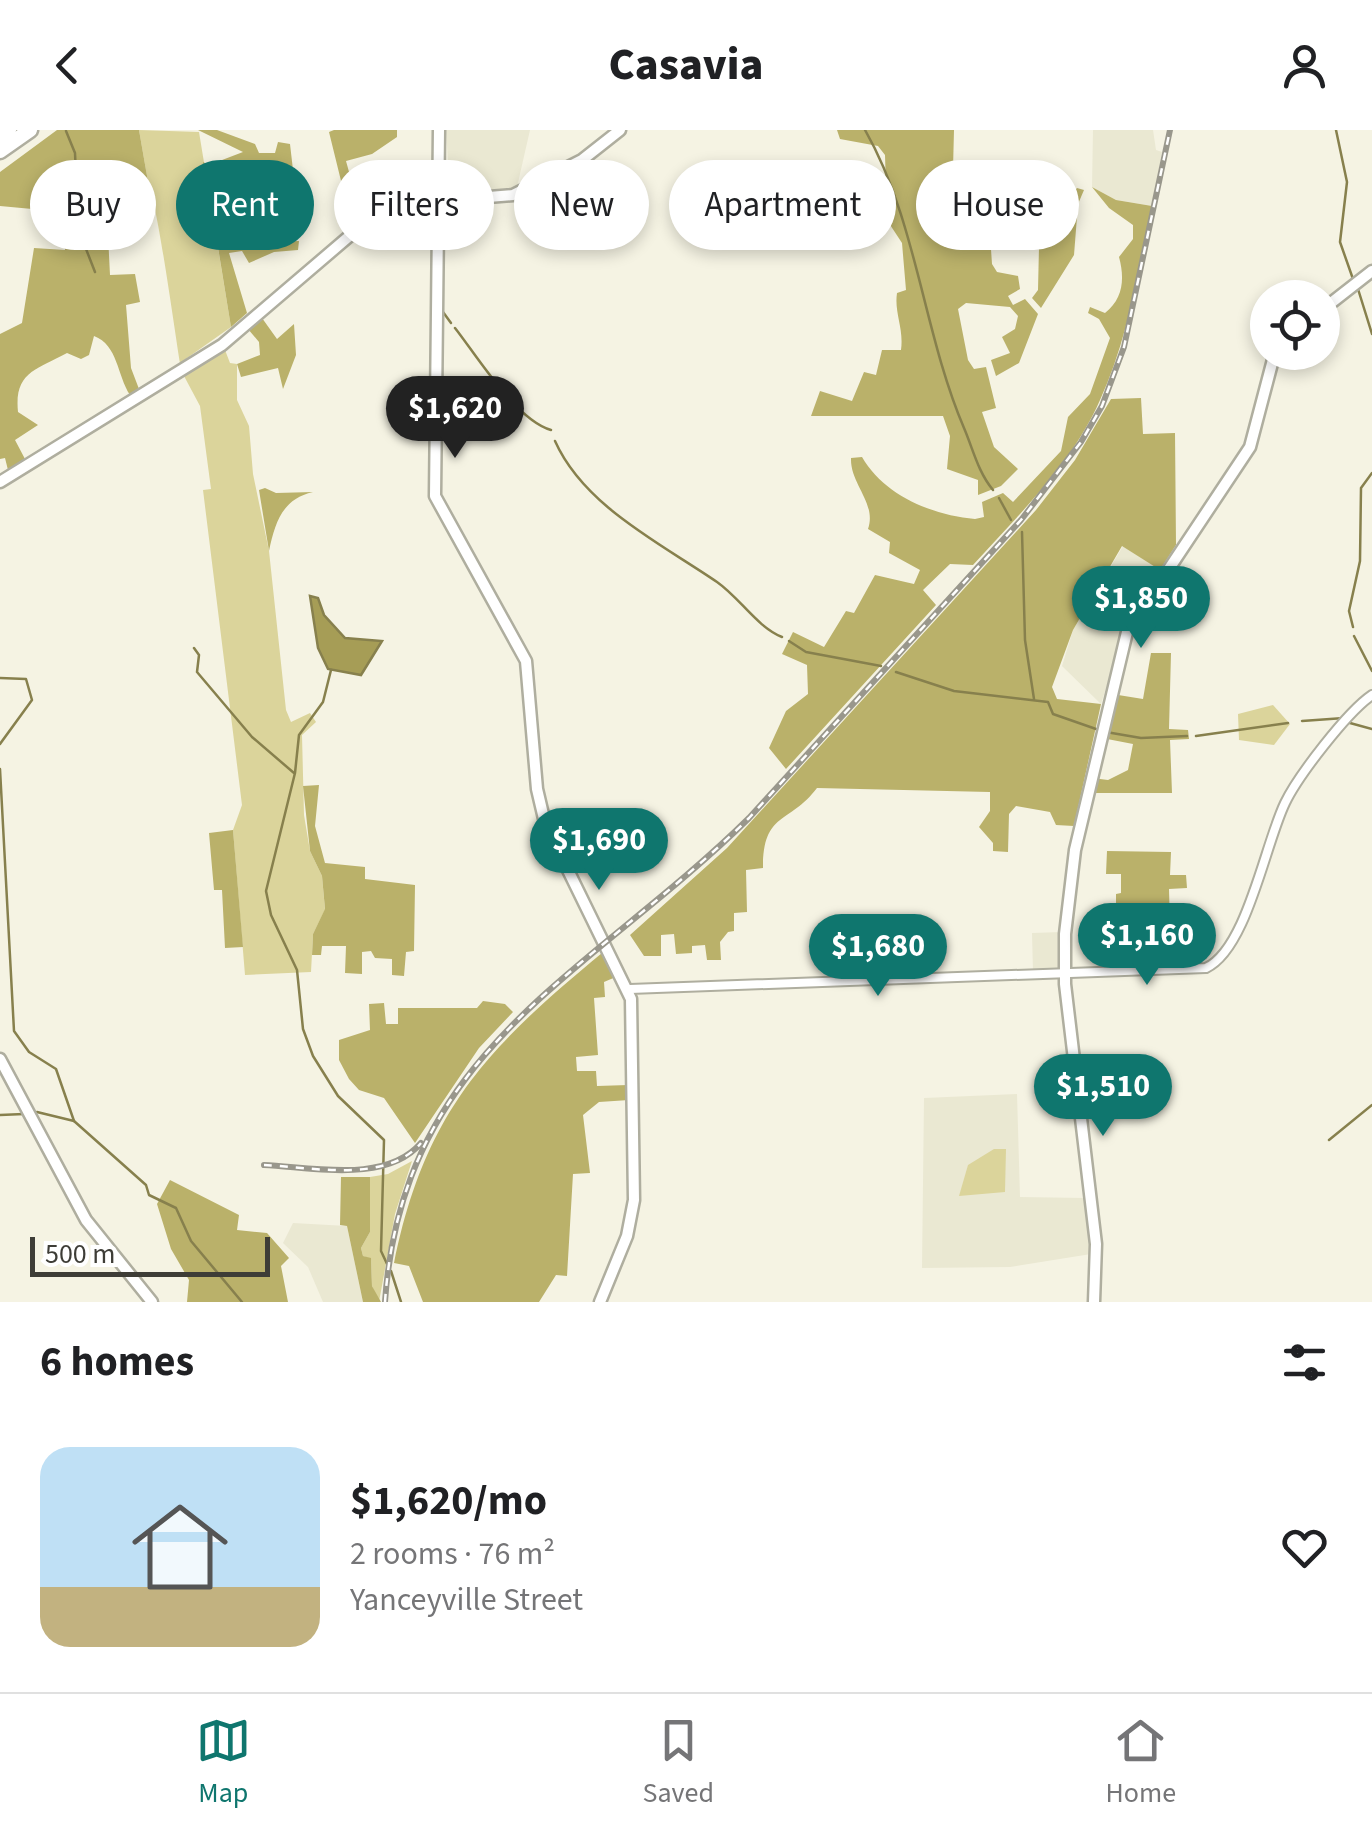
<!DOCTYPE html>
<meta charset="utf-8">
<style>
body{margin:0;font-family:"Source Sans 3",sans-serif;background:#f6f6f6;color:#202124;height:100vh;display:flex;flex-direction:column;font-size:38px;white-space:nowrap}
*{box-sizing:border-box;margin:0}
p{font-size:32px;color:#757577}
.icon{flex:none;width:55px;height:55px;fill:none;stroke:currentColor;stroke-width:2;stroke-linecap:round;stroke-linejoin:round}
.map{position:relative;height:1172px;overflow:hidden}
.details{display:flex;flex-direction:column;background:#fff;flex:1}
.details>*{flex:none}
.hud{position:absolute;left:30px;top:30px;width:1312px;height:90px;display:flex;gap:20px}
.buttons{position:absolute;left:1250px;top:150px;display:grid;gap:20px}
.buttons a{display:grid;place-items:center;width:90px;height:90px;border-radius:50%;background:#fff;box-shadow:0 5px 15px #0003;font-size:50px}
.scale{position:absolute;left:30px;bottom:25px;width:240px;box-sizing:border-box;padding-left:10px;border:5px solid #3e3d37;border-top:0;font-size:28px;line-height:35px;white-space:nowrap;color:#3e3d37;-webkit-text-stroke:8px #fff;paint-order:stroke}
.price{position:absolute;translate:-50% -85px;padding:0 22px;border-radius:35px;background:#0f766e;color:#fff;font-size:32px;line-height:65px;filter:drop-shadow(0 2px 5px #0008)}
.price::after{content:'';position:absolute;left:50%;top:60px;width:30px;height:22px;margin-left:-15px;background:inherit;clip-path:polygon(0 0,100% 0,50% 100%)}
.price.active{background:#222;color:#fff}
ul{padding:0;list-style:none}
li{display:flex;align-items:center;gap:30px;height:250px;padding:0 40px}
li span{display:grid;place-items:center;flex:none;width:280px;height:200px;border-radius:30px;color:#555}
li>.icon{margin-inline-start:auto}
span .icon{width:120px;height:120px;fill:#fffc;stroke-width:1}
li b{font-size:42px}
h2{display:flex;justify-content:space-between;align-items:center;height:120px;padding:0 40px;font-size:42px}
.tag{padding:0 35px;border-radius:45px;background:#fff;box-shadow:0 5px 15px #0003;font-size:35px;line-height:90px}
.tag.active{background:#0f766e;color:#fff}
header{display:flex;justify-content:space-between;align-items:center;height:130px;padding:0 40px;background:#fff;font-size:45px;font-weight:800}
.tabs{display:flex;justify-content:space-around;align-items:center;height:140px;border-top:2px solid #e0e0e0;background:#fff;font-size:28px;color:#757577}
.tabs a{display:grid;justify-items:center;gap:5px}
.tabs .active{color:#0f766e}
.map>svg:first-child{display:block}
.built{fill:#eae8d2}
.green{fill:#dbd49b}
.forest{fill:#bab16a}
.water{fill:#a69d56;stroke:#87804d;stroke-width:2.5}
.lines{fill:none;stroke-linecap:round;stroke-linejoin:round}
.stream{stroke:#87804d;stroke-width:2.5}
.minor-casing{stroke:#afae9f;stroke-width:12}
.major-casing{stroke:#afae9f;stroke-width:15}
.highway-casing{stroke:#afae9f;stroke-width:19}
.minor{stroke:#fff;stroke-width:8}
.major{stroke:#fff;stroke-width:10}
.highway{stroke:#fff;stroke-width:14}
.rail-casing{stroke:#99978c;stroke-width:6}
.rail{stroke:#fff;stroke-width:2.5;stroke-dasharray:8;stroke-linecap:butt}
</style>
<header><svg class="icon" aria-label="back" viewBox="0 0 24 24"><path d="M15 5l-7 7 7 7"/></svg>Casavia<svg class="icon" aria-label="person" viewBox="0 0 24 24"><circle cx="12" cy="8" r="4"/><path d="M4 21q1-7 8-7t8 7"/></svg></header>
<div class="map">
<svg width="1372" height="1172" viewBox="0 0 1372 1172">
<rect width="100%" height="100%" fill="#f5f3e3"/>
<!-- built -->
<g class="built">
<polygon points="446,0 530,0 517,57 494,64 450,62"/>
<polygon points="1093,0 1153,0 1156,20 1162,22 1152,76 1116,70 1092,57"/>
<polygon points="1123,416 1160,440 1127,490 1101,574 1062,536 1073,500"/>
<polygon points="1062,802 1059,841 1033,842 1032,803"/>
<polygon points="1017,964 1020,1067 1085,1068 1091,1124 1010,1137 922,1138 924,968"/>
<polygon points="293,1093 347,1096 363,1172 323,1172 308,1137 283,1113"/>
</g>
<!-- green -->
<g class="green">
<path d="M139,0L199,2L231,197L180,233C176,210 157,71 150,63Z"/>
<polygon points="225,220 230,233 237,234 237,270 249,296 253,344 269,421 286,580 291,592 310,583 316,592 302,605 304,685 310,721 322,746 325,780 313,804 311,842 245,845 233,700 242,675 203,360 211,359 200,276 184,246"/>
<polygon points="1273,575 1290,594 1274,615 1239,610 1238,584"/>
<polygon points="994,1019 1006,1019 1005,1062 959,1066 968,1035"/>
<polygon points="412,1031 395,1084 379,1172 372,1156 371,1129 363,1126 361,1118 370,1102 370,1047 388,1044"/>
</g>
<!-- forest -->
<g class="forest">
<polygon points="57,0 139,0 150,63 87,71 90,89 66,96 62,75 52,73 43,80 0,76 0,42"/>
<path d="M198,0H217L255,14L259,23H275L278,12L290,14L293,40C269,50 225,42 207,66L203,32L209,35L243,22Z"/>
<polygon points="334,0 397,0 397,7 372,24 346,31 354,60 344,63 329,2"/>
<path d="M837,0H954L953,39L961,60H987L992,134L997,142L1018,146L1020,159L1008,166L1013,175L1025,169L1038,184L1019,233L996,246L991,230L1010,223L1002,207L1015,199L1018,186L1010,177L966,173L958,179L968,230L974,239L986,237L996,278L982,282L994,317L1018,339L1001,356L978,365V350L947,339L950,306L943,286H811L820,261L852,271L864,242L876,245L882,220H901C904,198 894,183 897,163L906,160L902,113L881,81L874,80L870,58L886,57L885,25L878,16L840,9Z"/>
<path d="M1092,57L1116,70L1152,76C1138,141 1128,209 1100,270C1072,334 1019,384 973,435L950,434L923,460L936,475L786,639L769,618L786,581L808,564L807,535L782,524L793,502L824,517L846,481L854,483L875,445L914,454L920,440L889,423L890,412L868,399C877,373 850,354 851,328L862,327C884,365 931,385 975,389L984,387L982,372L1003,363L1013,372L1061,321L1068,287L1090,264L1110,208L1099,189L1088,183L1090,177L1105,183C1123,169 1125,149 1119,127L1133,109V95L1109,78Z"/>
<polygon points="1077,58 1084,60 1078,74 1074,125 1041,178 1032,168 1038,160 1039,117 1044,117 1049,96 1039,92 1038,62 1071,65"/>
<path d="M96,94L98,106L108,105L110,145L135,144L140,172L126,175L131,238L139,259L130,265C117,245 118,215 94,206L89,225L81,229L67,223C36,240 14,242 18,282L38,295L15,310L25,329L8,340L5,328L0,329V204L22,193L34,118L65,120L63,103Z"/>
<polygon points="246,104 265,112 299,111 298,120 274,122 249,133 242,121 229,123 247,183 231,197 216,105"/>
<polygon points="262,188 277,209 294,194 296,225 283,259 278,238 241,247 237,234 260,225 259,212 248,199"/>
<path d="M1141,268L1143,304L1175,303L1176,415L1160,440L1122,416L1073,500L1052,557L1057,569L1101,574L1074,696L1056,695L1050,682L1016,676L1009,684L1008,722L993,721V713L979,697L990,681V662L817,658C789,695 763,681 763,738L746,740L747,782L734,783V801L728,802L720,812L721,830H707L705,815L692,816V823L676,824L674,804L661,805V826H644L630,805L727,718L1036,380L1075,330L1111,269Z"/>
<path d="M265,358L276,363L313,362C282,369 275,393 269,421L259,360Z"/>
<polygon points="1151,523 1171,523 1169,599 1188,600 1189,609 1170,610 1172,663 1090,663 1092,648 1108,650 1128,640 1133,614 1102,608 1112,564 1143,569"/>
<polygon points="319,655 315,696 325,733 365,737 365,749 415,755 414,821 406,822 404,846 392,845 392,829 375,828 371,821 362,822 362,844 345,843 346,816 322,816 321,825 312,825 313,804 325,779 322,746 310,721 303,656"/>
<polygon points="233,700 243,817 225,818 222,760 214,760 209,703"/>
<polygon points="1107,721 1171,722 1170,745 1186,745 1187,758 1169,759 1171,834 1161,834 1160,813 1097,815 1104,800 1103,779 1116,779 1116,764 1121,763 1121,744 1106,744"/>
<path d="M602,823L618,846L604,852L605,867L594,868L598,925L576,927L577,941H596L597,956L628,955L629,970L599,972L583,985L590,1043L573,1044L567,1146L556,1145L539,1172H423L409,1136L394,1133C425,981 487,918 602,823Z"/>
<polygon points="483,871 505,874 513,882 479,918 415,1013 384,968 359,960 349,949 339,930 339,910 370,900 369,874 384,873 386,894 398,894 398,878 477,878"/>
<polygon points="341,1047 370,1047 370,1102 361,1118 363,1126 371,1128 372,1156 381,1172 363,1172 347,1096 340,1095"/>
<polygon points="170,1050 239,1085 237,1100 267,1103 289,1128 281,1136 288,1172 187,1172 189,1150 171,1119 157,1074"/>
</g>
<!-- water -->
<polygon class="water" points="310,466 318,468 324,485 345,508 382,511 361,545 328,539 318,518"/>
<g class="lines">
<!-- stream -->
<g class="stream">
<path d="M865,0C917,91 923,202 964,298C973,319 978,342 993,360"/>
<polyline points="1336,0 1347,52 1340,112 1353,149"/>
<polyline points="66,1 75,23 78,91"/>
<polyline points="79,101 95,142"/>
<polyline points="1358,159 1372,204"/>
<polyline points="443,182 451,193"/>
<path d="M455,198C477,226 516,290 551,300"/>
<path d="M555,311C584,376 660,413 717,452C740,468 757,497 782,507"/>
<polyline points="999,368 1011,390"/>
<polyline points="1022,402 1025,510 1034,569"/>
<polyline points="1353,497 1349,481 1360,431 1361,358 1372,343"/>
<polyline points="1354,506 1372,541"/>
<polyline points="789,511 806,522 881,536"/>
<polyline points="194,518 199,525 197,542 252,607 294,643"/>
<polyline points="331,540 323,572 299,605 295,643 266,761 271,785 297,840 303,899 313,926 338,966 384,1010 381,1121 388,1136"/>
<polyline points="896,542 954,561 1048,572 1053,584 1096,599"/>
<polyline points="0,548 26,549 32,570 0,614"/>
<polyline points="1302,591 1344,588"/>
<polyline points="1350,593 1372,599"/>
<polyline points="1106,602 1141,608 1187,606"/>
<polyline points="1196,606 1288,593"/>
<polyline points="0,639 14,901 29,922 56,939 74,991"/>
<polyline points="37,982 74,991 146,1055 149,1065 176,1078 191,1111 242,1172"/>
<polyline points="0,985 24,984"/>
<polyline points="1329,1010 1372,975"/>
<polyline points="391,1141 401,1172"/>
</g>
<defs>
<path id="minor" d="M630,859L1206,838C1247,819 1265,714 1285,673C1298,646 1347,582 1372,565"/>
<g id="major">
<polyline points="439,0 435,366 526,531 537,659 545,693 631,869 634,1070 627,1106 600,1172"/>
<polyline points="1322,180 1372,141"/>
<polyline points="0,352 222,215 367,91 415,73 513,65 582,30 620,0"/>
<polyline points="0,929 86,1090 152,1172"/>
<polyline points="1094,1172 1096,1114 1065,854 1065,804 1075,720 1127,502 1250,317 1275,222"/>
</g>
<g id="highway">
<polyline points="0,6 9,0"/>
<polyline points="0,21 30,0"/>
</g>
</defs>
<!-- minor casing -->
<use href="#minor" class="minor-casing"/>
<!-- major casing -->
<use href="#major" class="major-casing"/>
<!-- highway casing -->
<use href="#highway" class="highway-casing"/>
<!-- minor -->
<use href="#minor" class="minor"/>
<!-- major -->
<use href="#major" class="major"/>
<!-- highway -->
<use href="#highway" class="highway"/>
<defs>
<g id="rail">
<path d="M264,1035C312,1037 386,1054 421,1013"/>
<path d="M385,1172C402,918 589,846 749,688L1021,390L1081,312L1102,276L1124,217L1170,0"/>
</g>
</defs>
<!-- rail casing -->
<use href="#rail" class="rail-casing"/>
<!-- rail -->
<use href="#rail" class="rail"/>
</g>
</svg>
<div class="buttons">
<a><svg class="icon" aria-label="locate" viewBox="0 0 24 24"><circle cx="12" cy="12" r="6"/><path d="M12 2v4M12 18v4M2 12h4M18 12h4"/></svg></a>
</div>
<div class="scale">500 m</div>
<b class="price active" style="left:455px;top:331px">$1,620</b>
<b class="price" style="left:1141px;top:521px">$1,850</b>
<b class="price" style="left:599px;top:763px">$1,690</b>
<b class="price" style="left:1147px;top:858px">$1,160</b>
<b class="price" style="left:878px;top:869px">$1,680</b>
<b class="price" style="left:1103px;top:1009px">$1,510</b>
<div class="hud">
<a class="tag">Buy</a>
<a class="tag active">Rent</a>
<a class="tag">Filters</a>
<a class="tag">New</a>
<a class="tag">Apartment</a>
<a class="tag">House</a>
</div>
</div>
<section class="details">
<h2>6 homes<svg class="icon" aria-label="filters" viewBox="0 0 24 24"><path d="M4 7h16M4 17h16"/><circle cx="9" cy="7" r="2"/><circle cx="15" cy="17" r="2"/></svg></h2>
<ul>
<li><span style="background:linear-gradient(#bfe0f5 70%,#c2b280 0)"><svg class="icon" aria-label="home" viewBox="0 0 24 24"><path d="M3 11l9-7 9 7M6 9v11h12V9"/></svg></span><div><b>$1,620/mo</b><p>2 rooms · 76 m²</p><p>Yanceyville Street</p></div><svg class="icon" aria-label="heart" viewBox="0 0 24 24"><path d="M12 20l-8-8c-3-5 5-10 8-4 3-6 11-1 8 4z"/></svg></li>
</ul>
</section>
<nav class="tabs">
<a class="active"><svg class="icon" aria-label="map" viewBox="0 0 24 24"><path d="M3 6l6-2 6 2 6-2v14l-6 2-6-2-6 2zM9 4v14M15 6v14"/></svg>Map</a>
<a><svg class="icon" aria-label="saved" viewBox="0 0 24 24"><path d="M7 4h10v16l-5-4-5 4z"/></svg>Saved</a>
<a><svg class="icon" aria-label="home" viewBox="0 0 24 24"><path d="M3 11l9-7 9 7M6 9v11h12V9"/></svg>Home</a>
</nav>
